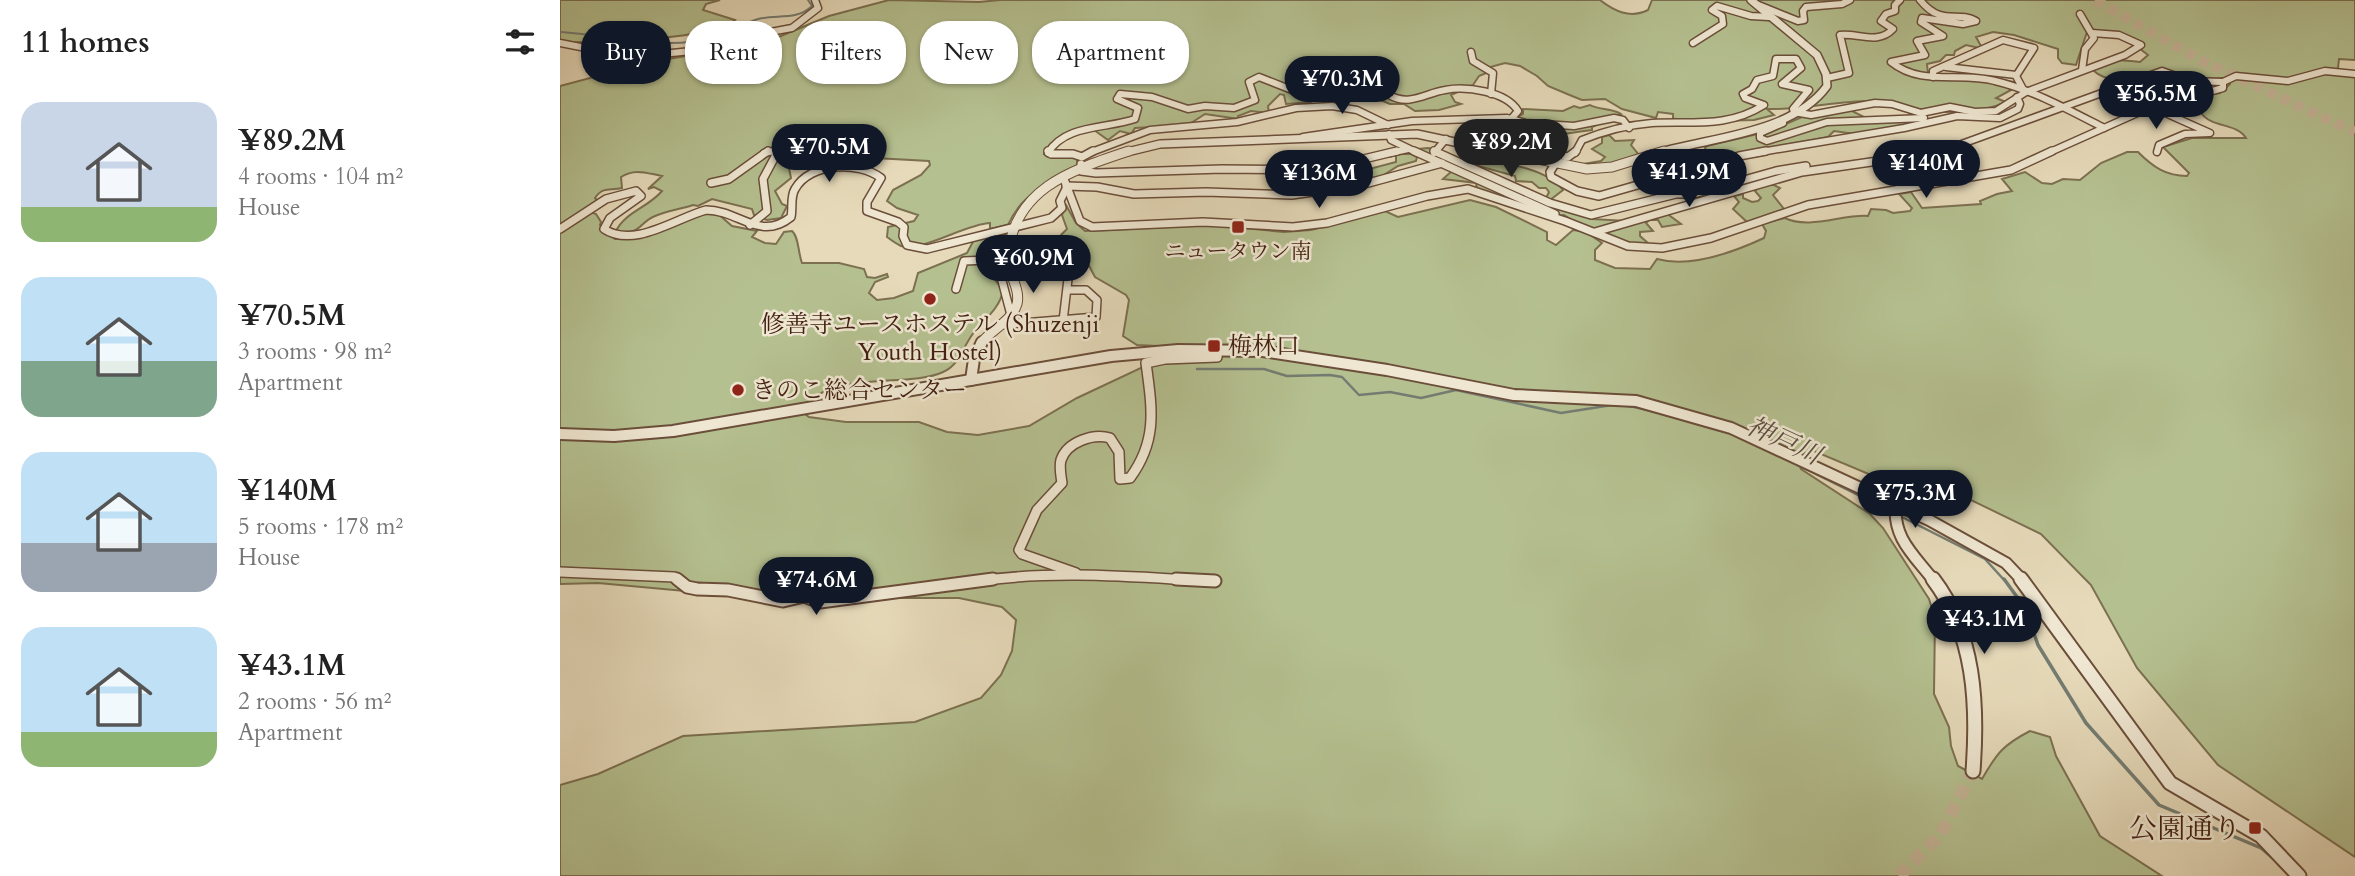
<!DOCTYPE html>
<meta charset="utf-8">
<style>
body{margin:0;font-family:Cardo,"Noto Serif JP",serif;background:#f2f2f2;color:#222;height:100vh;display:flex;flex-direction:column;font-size:26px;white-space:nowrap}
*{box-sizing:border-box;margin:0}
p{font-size:23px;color:#767676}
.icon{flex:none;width:38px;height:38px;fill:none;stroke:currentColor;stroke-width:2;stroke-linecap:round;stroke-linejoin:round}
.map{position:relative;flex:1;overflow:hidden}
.sheet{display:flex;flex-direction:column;background:#fff;width:560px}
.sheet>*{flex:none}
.guide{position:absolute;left:21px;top:21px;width:665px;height:63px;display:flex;gap:14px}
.price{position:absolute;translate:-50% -60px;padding:0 16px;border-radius:24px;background:#111827;color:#fff;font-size:23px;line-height:46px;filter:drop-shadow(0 2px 4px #0008)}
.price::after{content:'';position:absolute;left:50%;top:42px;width:21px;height:16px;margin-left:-10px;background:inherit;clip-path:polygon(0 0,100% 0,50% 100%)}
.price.current{background:#222;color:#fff}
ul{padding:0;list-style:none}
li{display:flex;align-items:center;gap:21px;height:175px;padding:0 21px}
li span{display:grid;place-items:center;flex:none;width:196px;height:140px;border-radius:21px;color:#555}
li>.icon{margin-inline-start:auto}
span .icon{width:84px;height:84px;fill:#fffc;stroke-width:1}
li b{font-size:30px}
h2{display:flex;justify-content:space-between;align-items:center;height:84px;padding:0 21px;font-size:30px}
.pill{padding:0 24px;border-radius:28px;background:#fff;box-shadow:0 2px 5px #0004;font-size:24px;line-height:63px}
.pill.current{background:#111827;color:#fff}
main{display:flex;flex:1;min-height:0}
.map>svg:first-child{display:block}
.green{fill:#b5c090;stroke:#7c7050;stroke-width:2;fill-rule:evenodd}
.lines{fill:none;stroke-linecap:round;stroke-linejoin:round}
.stream-far2{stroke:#747c71;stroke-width:2}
.stream-far1{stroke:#747c71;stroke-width:2.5}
.stream{stroke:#747c71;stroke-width:3.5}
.tertiary-tunnel{stroke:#c5b598;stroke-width:13;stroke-dasharray:13 7;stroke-linecap:butt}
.motorway-tunnel{stroke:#c5b598;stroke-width:10;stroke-dasharray:10 5;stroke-linecap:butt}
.minor-far3-casing{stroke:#6b4e3a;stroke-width:9}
.minor-far2-casing{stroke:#6b4e3a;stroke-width:10}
.minor-far1-casing{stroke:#6b4e3a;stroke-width:12}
.minor-casing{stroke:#6b4e3a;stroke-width:15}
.tertiary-far3-casing{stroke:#6b4e3a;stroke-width:10}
.tertiary-far2-casing{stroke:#6b4e3a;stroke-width:11}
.tertiary-far1-casing{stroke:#6b4e3a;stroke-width:14}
.tertiary-casing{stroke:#6b4e3a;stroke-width:17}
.minor-far3{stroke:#efe7d2;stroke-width:6}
.minor-far2{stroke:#efe7d2;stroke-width:7}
.minor-far1{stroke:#efe7d2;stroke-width:9}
.minor{stroke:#efe7d2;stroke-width:11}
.tertiary-far3{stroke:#efe7d2;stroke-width:7}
.tertiary-far2{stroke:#efe7d2;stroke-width:9}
.tertiary-far1{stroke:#efe7d2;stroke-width:10}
.tertiary{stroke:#efe7d2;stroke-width:13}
.poi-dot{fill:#8f2418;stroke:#efe7d2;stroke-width:2.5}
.labels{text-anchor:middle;stroke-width:5;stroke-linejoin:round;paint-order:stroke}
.far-poi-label{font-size:21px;fill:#422010;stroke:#efe7d2}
.poi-label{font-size:24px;fill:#422010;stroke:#efe7d2;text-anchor:start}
.water-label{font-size:26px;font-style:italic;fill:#5b4e41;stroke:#efe7d2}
.near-poi-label{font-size:28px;fill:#422010;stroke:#efe7d2;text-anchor:end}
</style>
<main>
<section class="sheet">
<h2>11 homes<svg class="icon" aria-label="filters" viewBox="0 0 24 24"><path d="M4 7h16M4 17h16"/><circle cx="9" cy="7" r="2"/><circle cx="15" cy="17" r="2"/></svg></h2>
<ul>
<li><span style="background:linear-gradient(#c9d6e8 75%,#8fb573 0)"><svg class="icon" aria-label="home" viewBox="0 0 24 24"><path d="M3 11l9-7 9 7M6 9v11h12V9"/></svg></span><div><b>¥89.2M</b><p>4 rooms · 104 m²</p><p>House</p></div></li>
<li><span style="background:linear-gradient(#bfe0f5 60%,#7fa58c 0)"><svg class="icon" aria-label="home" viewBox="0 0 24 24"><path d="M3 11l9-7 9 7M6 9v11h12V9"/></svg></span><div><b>¥70.5M</b><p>3 rooms · 98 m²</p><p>Apartment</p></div></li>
<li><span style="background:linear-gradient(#bfe0f5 65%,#9aa5b1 0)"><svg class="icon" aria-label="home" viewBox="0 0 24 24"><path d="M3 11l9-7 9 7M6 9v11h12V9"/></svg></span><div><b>¥140M</b><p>5 rooms · 178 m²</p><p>House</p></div></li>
<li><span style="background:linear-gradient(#bfe0f5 75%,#8fb573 0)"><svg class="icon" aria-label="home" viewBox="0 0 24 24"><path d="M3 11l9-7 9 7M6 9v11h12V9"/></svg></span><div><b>¥43.1M</b><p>2 rooms · 56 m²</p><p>Apartment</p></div></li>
</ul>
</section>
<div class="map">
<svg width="1795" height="876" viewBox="0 0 1795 876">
<rect width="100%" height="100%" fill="#e6daba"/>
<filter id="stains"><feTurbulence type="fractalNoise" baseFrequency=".00286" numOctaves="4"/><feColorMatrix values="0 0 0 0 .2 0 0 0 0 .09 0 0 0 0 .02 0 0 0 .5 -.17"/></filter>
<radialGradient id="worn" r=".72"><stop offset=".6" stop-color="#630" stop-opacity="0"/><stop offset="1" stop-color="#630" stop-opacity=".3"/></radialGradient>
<!-- green -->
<g class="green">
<path d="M0,0H160L146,4L143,10L175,20C152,41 35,41 0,43Z"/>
<path d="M329,0L419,2L440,0H1040C1054,11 1070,19 1088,10L1092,0H1795V60L1779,59L1778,68L1782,73L1795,75V857L1658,765L1577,668L1531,585L1481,534L1376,483L1349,491L1254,451L1236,455L1241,469L1310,514L1323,528L1369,599L1375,618L1374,694L1389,727L1391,746L1398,766L1422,779C1437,753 1443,745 1470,731L1490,737L1496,756L1540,836L1602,876H0V785L38,774L123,736L355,722L421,698L441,675L452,651L456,620L442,607L399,598H269L125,591L38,583L0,584V86L90,62L204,43L269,16ZM1433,32L1454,35L1498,49V58L1502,63L1516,65L1527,32L1571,38L1575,45L1588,55L1580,62C1563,61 1546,55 1534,71C1551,87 1576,73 1596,71C1613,69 1614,73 1627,77C1639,80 1653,79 1666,78L1670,80V84L1660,93L1648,95L1641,113C1652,128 1677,123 1686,138H1632L1603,147L1629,173L1627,176C1606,176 1593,167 1578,152H1567L1541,163L1520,180L1503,179L1492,184L1482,183L1465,172L1442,179L1452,191L1437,194L1420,201L1421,204L1362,208L1351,192L1339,194L1352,208L1350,211L1333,213L1326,210L1311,209L1308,216C1283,214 1249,230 1225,218L1202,224L1206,231L1204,238C1174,252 1130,268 1097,259L1090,269L1055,268L1035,260V250L1042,243L1026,232L1013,230L996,245L987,240V232L936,207L910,200L838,217L825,211L751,230L724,232L651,225L525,231L516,223L506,205L502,215L507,229L501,235L504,242L514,247L526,260L535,277L566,295L569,300L563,336L577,345L597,346L596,355L581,368L517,398L469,426L418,435L387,432L359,422H286L249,417L245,414C256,368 347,389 383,372C399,365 402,349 412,335C423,320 439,310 443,291L434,278L433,269L446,233L414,240L407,253L358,273L353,291L334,298L317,300L309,293L315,282L328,277L327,274L315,278L307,277L304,269L279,263H242C238,253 239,237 232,231L224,232L216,244L205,243L192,237L197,231L172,226L157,213C121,214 91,237 55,239L53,233L40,225L41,222L36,214L30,212L29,207L38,201L35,198C43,186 50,191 62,188L61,177C75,168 86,173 102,176L88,189L94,187L102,191C89,207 65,212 56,231C81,236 78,223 95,216C107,211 121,209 133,205L138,206L152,199L192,209L194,215L207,220L221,218L227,206L222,204L215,191L231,178L229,168C249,142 282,137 312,135L320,142L315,149V158L369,161L370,165L361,175L333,190L327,201L337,208L358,215L354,221L328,227L327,237C331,240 337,244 341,246C363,252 405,224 430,223V229L448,225C468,182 493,192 518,164L516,157L484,154C491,134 516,133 534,130L548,140L560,131L571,134L575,128L628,125L645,114L679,119L678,116L691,111L709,113L708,106L720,94L724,95L726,104L751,102L754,94H776L777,102L813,97L830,104H844L855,111L879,110L901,104L895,102L891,95L913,85L919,76L926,73L923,69L945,63L960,66L977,76L988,86L1012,96L1022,100L1045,99L1062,109L1096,118L1098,112L1113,114V118L1123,122L1194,120L1214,115L1207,109C1242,110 1276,101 1311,101C1327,100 1339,105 1354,108C1380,114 1421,114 1446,102L1436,98L1451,90L1445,85H1455L1454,82L1368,73L1367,64L1380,61L1386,55H1394L1395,51L1406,45L1419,48L1421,46L1416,37Z"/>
<path d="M1030,105C1038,110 1052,108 1061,114L1032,127V130C1000,134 951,144 920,136L919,133L925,131L933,122L949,121L963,124L957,117L963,114V109L1003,111L1014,106L1020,108Z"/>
<polygon points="1283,111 1292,111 1310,120 1369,120 1295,134 1274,131 1268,137 1213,147 1157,161 1149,158 1145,148 1147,146 1210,131 1242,117"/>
<polygon points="1049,135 1055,141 1074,140 1071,145 1079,155 1048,166 1017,165 1041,161 1045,157 1032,149 1042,143 1042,137"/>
<path d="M868,148C892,153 913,168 936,178C943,182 950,180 957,184L958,190L1032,219L1067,221C1039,230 1029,233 1004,215L994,216L917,189L916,183L883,179L892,171L858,149Z"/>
<polygon points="836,154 851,154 857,157 856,161 838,166 819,178 801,177 776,183 760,183 762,187 758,191 749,192 746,187 752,181 772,177 769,170 790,166 798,172 836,162"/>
<path d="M909,157C937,162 987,167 1003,190L990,200L986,198L989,192L986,188H979L972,182L956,181L955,176L904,162Z"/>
<polygon points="1202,185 1214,185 1220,188 1213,195 1224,209 1187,222 1173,209 1179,202 1174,196 1183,194 1183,198 1192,202 1198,201 1201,198 1195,191"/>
<polygon points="1106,213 1121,224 1102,227 1098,220 1089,220 1086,223 1093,231 1080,232 1080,236 1089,244 1077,245 1048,236 1044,232"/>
</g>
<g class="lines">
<!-- stream-far2 -->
<path class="stream-far2" d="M0,32C52,35 103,52 156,37C170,33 182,25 195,20C213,13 236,22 252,6L248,0"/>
<!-- stream-far1 -->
<g class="stream-far1">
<polyline points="637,369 704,369 727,376 770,375 782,377 799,395 830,392 861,398 896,390 1001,413 1052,405"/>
<path d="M1062,405C1099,410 1134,425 1170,433"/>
<polyline points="1240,466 1334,513"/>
<polyline points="1340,516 1425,559 1445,581"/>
</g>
<!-- stream -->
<polyline class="stream" points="1444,579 1465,608 1478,645 1526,723 1599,805 1701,848 1713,858"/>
<!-- tertiary-tunnel -->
<polyline class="tertiary-tunnel" points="1339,876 1380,835 1413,771"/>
<!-- motorway-tunnel -->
<polyline class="motorway-tunnel" points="1535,0 1642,61 1795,132"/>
<defs>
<g id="minor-far3">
<path d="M1360,0C1382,27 1397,10 1416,21L1403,24L1362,18L1361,22L1383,36L1357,41L1365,55L1331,62C1362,87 1400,71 1435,81C1473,90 1509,110 1544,128"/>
<polyline points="1196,4 1238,21 1244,20 1243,11 1246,7 1282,4 1290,0"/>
<polyline points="1520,14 1534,38 1525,49 1522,70"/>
<polyline points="0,43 71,57 142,50 188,36 232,28 258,8 255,0"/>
<polyline points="1133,43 1163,24 1162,16 1152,10 1157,6 1191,16 1209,17"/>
<polyline points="911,52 913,61 933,73 931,94"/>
<polyline points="1386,67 1456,75"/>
<polyline points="1373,77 1373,71 1443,40 1474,48 1456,76 1464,91"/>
<path d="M1267,78L1289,73L1280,35C1299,33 1318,45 1333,29L1321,21L1326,14L1335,11V5L1340,0"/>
<polyline points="1594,108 1650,133 1625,134 1599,145 1597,152"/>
<polyline points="1223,123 1200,133 1200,138 1207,141 1267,122 1364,118"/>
<polyline points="829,134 831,140 858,153"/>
<polyline points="743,137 852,121 947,118 966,123 1014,126 1054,118 1063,120 1069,128"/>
<polyline points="942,151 957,149 984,153"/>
<polyline points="204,153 219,150 217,153"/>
<path d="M488,153C505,124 546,129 575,119L578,108L557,99L560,94L592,97L628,109L645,106L674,108L695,100L689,82L699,77L732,90L784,80L788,91L798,95L825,86L830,89L831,96C850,106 866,93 885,90C906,86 946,91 958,111L952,118"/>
<polyline points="529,153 590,130 677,122 736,108 772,106 797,110 828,125"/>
<polyline points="830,153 848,149"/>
<polyline points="874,153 886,139"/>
<path d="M1015,153L1022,140C1044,131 1068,125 1092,123C1132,121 1168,128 1204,105L1185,98L1183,94L1192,89L1197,80L1213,76L1216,59H1236L1241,68L1222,84L1249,90L1233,109L1234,112L1251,115L1315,103L1332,104L1361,113L1390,107L1415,112L1436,111L1466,92L1565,55L1581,45L1559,35L1532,33"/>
<polyline points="1195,153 1344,128 1397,116 1440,118 1458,109 1460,104 1457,97"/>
<polyline points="1377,153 1602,71 1630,81 1663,82"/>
<polyline points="1488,153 1582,111 1663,88 1663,82 1676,76 1728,81 1765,71 1795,74"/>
</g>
<g id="minor-far2">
<polyline points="488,151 491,154 513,154 522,157 533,151"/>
<polyline points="854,151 995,214"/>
<polyline points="874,151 990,203 1031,215 1116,194 1134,194 1216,171 1246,166"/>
<polyline points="973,151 1008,157 1016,151"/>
<polyline points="521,164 521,171 536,173 662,169 758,170 837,151"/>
<polyline points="995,164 990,172 991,177 1017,191 1039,196 1179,156 1206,151"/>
<polyline points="504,179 520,221 532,227 643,222 733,227 767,223 867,196 908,189 1005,221 1068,246 1102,248 1151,238 1248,205 1451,170 1492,151"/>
<polyline points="151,183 169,179 208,151"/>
<polyline points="506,186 537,187 574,194 646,192 732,195 801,185 882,163"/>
<polyline points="190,225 207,211 203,179 218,151"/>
<path d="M0,229L46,199L76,191L81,196L50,218L44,229C74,249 116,218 146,210C179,210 200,242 231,217C233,208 230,197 235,189C250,162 299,161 321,178L307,202V211L338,222L344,227L343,236L347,245L367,249L491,218L502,208L500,201L506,189"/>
<polyline points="1035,232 1242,172 1387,151"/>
<polyline points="451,244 491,249 508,279 503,321"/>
<polyline points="396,289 404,261 428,260 440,273 451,315"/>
<polyline points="439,325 536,317 537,300 526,290 508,290"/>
</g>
<g id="minor-far1">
<polyline points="0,572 114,577 119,581"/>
<path d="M516,573L462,554L459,550L477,510L502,483C501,476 499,467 501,460C507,442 533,433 550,438L559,452L560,479L570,478C598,440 592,408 586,363L605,359L657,357L658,349"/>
<path d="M419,581C496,570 572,577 649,581"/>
</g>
<g id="minor">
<polyline points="117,579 127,587 137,589 168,590 223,601 244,596 260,602 433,579"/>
<polyline points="616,579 655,581"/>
</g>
<g id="tertiary-far3">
<polyline points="563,153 600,144 857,134 946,153"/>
<path d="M1098,153C1151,137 1232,134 1267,86L1266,74L1257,55L1191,0"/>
</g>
<g id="tertiary-far2">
<polyline points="938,151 1027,169 1052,167 1104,151"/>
<path d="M421,343C431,330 452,321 457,304C461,288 447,273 448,257C453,188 512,170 569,151"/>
</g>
<g id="tertiary-far1">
<polyline points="411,380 414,359 422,342"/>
<polyline points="0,434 54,436 113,431 551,356 618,350 703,351 827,370 954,395 1076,401 1171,428 1369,520 1446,563 1463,581"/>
<path d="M1336,503C1332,538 1354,555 1374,581"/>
</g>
<g id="tertiary">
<path d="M1373,579C1415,634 1418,705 1413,771"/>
<polyline points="1461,579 1610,783 1701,836 1739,876"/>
</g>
</defs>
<!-- minor-far3 casing -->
<use href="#minor-far3" class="minor-far3-casing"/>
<!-- minor-far2 casing -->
<use href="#minor-far2" class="minor-far2-casing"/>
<!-- minor-far1 casing -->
<use href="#minor-far1" class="minor-far1-casing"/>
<!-- minor casing -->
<use href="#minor" class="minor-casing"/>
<!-- tertiary-far3 casing -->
<use href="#tertiary-far3" class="tertiary-far3-casing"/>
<!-- tertiary-far2 casing -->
<use href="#tertiary-far2" class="tertiary-far2-casing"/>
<!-- tertiary-far1 casing -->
<use href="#tertiary-far1" class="tertiary-far1-casing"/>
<!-- tertiary casing -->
<use href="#tertiary" class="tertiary-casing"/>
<!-- minor-far3 -->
<use href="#minor-far3" class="minor-far3"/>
<!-- minor-far2 -->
<use href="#minor-far2" class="minor-far2"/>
<!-- minor-far1 -->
<use href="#minor-far1" class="minor-far1"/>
<!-- minor -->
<use href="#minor" class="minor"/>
<!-- tertiary-far3 -->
<use href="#tertiary-far3" class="tertiary-far3"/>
<!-- tertiary-far2 -->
<use href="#tertiary-far2" class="tertiary-far2"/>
<!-- tertiary-far1 -->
<use href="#tertiary-far1" class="tertiary-far1"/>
<!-- tertiary -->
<use href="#tertiary" class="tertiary"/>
</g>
<!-- markers -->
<g class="poi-dot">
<rect x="671" y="220" width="14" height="14" rx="3.5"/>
<circle cx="370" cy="299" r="7"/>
<rect x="647" y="339" width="14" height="14" rx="3.5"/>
<circle cx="178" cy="390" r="7"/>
<rect x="1688" y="821" width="14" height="14" rx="3.5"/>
</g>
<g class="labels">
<!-- far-poi labels -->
<g class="far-poi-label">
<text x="678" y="258">ニュータウン南</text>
</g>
<!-- poi labels -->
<g class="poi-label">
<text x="370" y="332" text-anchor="middle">修善寺ユースホステル (Shuzenji<tspan x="370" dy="28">Youth Hostel)</tspan></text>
<text x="668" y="354">梅林口</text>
<text x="192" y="398">きのこ総合センター</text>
</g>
<!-- water labels -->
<g class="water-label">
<text transform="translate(1224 440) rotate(25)" y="9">神戸川</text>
</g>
<!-- near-poi labels -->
<g class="near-poi-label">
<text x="1681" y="838">公園通り</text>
</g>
</g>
<rect width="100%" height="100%" filter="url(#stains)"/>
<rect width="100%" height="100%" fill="url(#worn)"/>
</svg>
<b class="price" style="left:782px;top:116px">¥70.3M</b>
<b class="price" style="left:1596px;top:131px">¥56.5M</b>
<b class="price current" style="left:951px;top:179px">¥89.2M</b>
<b class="price" style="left:269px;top:184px">¥70.5M</b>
<b class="price" style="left:1366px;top:200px">¥140M</b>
<b class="price" style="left:1129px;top:209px">¥41.9M</b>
<b class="price" style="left:759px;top:210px">¥136M</b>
<b class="price" style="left:473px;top:295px">¥60.9M</b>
<b class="price" style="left:1355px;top:530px">¥75.3M</b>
<b class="price" style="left:256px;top:617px">¥74.6M</b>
<b class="price" style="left:1424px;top:656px">¥43.1M</b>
<div class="guide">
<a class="pill current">Buy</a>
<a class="pill">Rent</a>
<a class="pill">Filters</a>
<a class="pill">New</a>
<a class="pill">Apartment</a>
</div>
</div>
</main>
